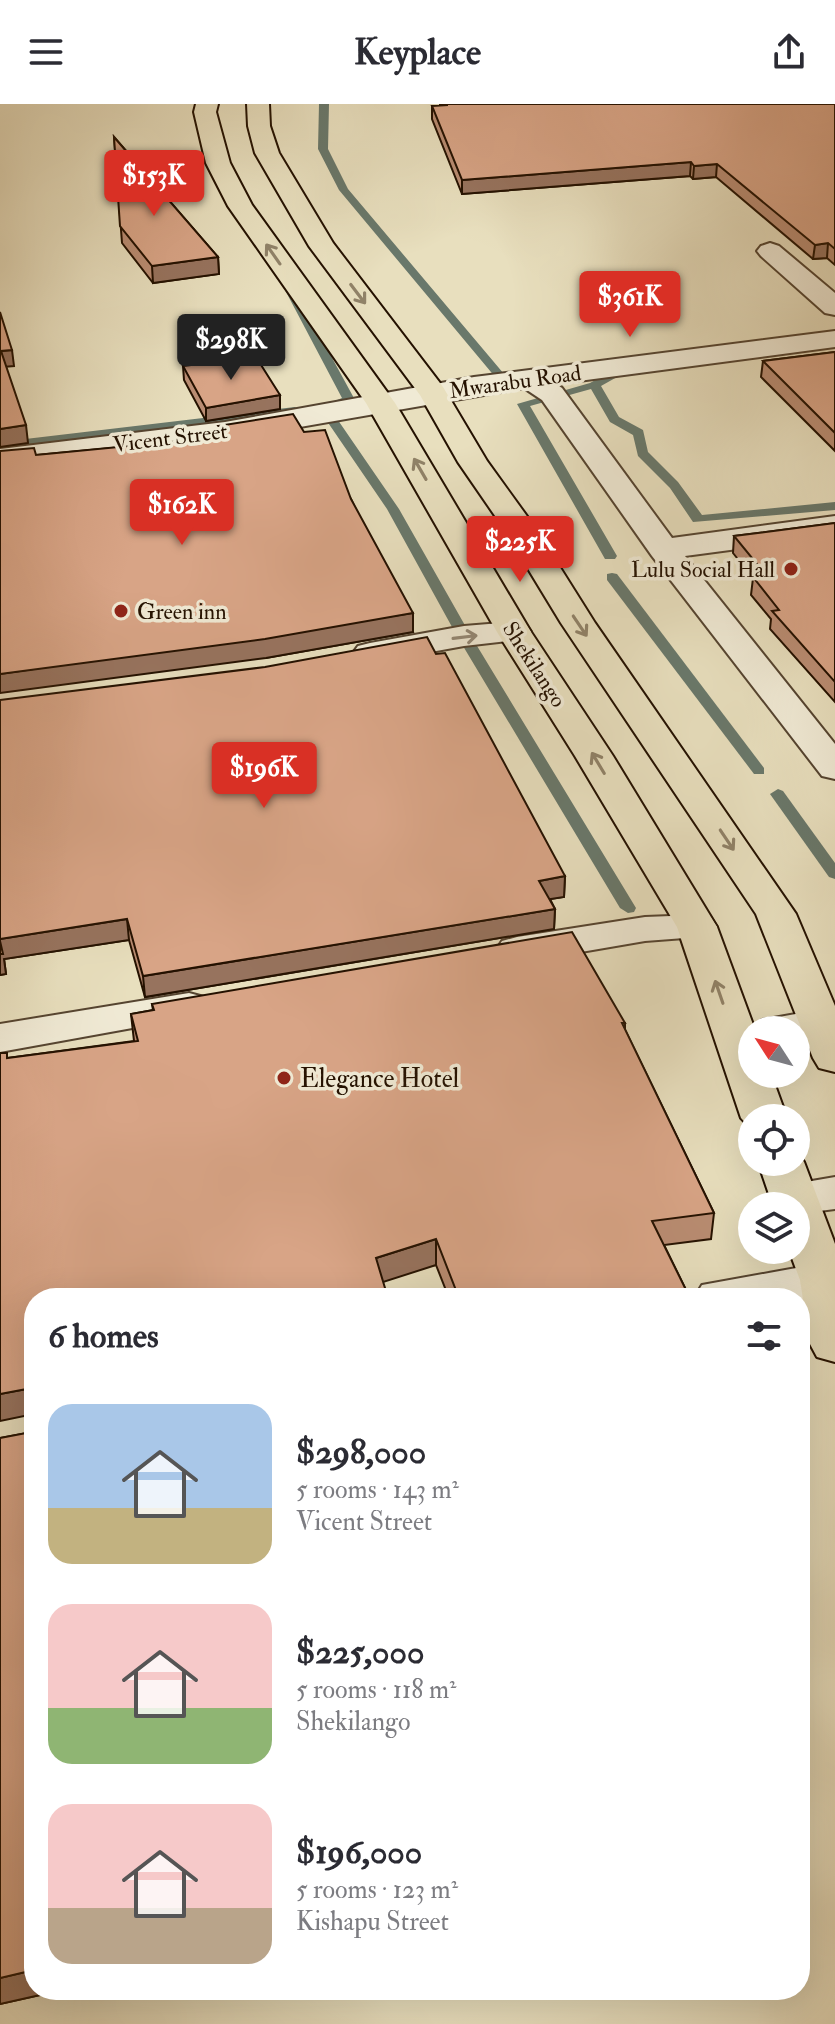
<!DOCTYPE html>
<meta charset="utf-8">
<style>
body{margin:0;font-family:"IM FELL Double Pica",serif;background:#f7f7f7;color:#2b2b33;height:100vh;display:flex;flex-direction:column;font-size:30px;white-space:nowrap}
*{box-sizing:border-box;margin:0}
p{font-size:26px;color:#7c7c81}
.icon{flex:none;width:44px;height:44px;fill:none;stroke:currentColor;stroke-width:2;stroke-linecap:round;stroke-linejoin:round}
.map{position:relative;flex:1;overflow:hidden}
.panel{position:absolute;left:24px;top:1184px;width:786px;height:712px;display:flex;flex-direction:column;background:#fff;border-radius:32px;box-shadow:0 8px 32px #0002}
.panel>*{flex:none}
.needle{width:52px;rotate:306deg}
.fabs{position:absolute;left:738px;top:912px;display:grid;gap:16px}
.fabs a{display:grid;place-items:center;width:72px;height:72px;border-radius:50%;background:#fff;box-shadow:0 8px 32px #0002;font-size:40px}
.price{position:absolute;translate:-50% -68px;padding:0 18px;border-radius:8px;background:#d93025;color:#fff;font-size:26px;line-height:52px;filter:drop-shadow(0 2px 4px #0008)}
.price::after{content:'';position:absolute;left:50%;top:48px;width:24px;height:18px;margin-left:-12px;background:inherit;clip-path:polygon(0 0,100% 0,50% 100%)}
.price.selected{background:#222;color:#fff}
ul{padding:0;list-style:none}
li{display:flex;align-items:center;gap:24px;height:200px;padding:0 24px}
li span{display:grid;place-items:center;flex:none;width:224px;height:160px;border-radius:24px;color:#555}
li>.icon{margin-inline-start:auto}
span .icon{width:96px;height:96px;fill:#fffc;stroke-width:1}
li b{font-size:34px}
h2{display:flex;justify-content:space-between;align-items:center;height:96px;padding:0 24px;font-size:34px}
header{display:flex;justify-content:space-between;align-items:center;height:104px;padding:0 24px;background:#fff;font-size:36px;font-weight:700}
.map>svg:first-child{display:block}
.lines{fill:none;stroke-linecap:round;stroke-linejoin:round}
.stream{fill:#69786b;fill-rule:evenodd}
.minor-casing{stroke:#554430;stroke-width:4}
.major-casing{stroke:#241100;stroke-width:4}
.minor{fill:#f0ead5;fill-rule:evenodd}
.major{fill:#e8dfbe;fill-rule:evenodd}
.wall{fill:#ba8d73;stroke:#241100;stroke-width:2}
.shaded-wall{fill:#97735e;stroke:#241100;stroke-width:2}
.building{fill:#d8a486;stroke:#241100;stroke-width:2}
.oneway{stroke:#908268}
.oneway2{stroke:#948875}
.poi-dot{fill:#8f2418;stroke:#f0ead5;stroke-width:3}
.labels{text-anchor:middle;stroke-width:7;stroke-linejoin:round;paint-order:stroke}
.far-street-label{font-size:22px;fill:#241100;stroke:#f0ead5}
.far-poi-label{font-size:22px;fill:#241100;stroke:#f0ead5;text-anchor:end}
.poi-label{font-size:26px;fill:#241100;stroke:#f0ead5;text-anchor:start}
</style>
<header><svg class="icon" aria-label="menu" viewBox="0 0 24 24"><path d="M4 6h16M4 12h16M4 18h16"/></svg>Keyplace<svg class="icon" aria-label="share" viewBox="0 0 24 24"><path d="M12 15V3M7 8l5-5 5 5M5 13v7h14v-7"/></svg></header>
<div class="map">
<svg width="835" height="1920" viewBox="0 0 835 1920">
<rect width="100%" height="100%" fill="#e8dfbe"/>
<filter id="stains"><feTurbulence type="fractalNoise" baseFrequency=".0025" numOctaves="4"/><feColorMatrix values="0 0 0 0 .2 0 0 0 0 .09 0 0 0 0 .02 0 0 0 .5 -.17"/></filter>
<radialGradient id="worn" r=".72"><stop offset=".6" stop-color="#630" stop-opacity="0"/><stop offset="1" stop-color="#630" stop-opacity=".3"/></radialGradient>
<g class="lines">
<!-- stream -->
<g class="stream">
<polygon points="319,0 329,0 328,45 348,85 504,270 504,274 496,274 339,86 318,45"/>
<polygon points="286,184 295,186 355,296 331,306 399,405 471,532 636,804 634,808 628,809 620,804 457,532 387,405 318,304 342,294 285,186"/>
<polygon points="627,265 633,268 631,270 617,273 601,282 619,313 643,326 648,348 678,378 702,411 835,398 835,406 693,418 670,384 638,352 633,331 610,318 591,285 530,302 617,452 615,455 605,455 517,300 590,279 610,268"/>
<polygon points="295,303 301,307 299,310 0,346 0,338"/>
<polygon points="612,469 617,470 764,664 764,670 754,670 607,476 607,470"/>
<polygon points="778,685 783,687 835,759 835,775 829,773 770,690"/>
</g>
<defs>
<g id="minor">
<polygon points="770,139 779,142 835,189 835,211 825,209 761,152 757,147 761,142"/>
<polygon points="835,227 835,243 556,280 562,284 672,434 835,412 835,432 685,452 835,640 835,675 822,672 652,452 542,296 524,284 225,336 0,363 0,345 225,318 474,273"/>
<polygon points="514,518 526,521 531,528 526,535 464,542 370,559 358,556 353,549 358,542 370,539 464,522"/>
<polygon points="697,811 711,814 717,823 711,832 645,837 517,859 502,855 496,846 502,837 517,833 645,813"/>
<polygon points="189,889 204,893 210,902 204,911 0,948 0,920"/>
<polygon points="835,903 835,931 796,937 796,926 755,926 762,916"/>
<polygon points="835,1073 835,1105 796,1110 796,1102 775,1102 770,1094 777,1083"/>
<polygon points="824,1159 835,1162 835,1190 800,1198 800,1194 694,1194 702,1181"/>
</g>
<g id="major">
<polygon points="196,0 218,0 216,8 230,59 252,101 395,299 531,528 613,652 717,823 755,926 752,926 752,970 771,970 787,1014 752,1014 752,1026 741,1014 677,823 575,652 497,528 366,299 228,102 206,59 194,8"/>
<polygon points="247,0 269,0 270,22 279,49 333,139 443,283 487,357 534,422 595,519 796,810 835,902 835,968 819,964 813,954 756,810 561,519 502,422 458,358 420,291 309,142 255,49 248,22"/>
<polygon points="796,1047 804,1058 835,1140 835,1258 817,1253 810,1240 800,1176 789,1146 796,1146 796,1102 773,1102 758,1058 796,1058"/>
</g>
</defs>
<!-- minor casing -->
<use href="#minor" class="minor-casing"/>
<!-- major casing -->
<use href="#major" class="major-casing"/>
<!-- minor -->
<use href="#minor" class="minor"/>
<!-- major -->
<use href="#major" class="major"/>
</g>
<!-- wall -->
<g class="wall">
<polygon points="440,0 835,0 835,161 827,154 813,155 716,73 693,75 690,72 462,90 432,15 432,2 440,1"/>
<polygon points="114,33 218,153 219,170 153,179 122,139"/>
<polygon points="835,248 835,347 761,273 763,257"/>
<polygon points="183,262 280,291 280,305 206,317 184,276"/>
<polygon points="218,322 304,328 351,395 413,528 266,554 36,351 218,334"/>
<polygon points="835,419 835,598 770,525 771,515 751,491 753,474 733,449 734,432"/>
<polygon points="0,596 565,772 564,793 550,795 555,805 554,825 145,893 129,836 4,855 6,870 0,871"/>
<polygon points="152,900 625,919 625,926 714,1109 711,1135 664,1141 690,1194 449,1194 436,1161 34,1194 34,1886 58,1887 0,1900 0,1334 32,1328 32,1310 7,954 134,937 131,910 153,906"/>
<polygon points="603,1886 622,1886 604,1889"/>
</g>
<!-- shaded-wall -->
<g class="shaded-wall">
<polygon points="691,58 690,72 462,90 462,76"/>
<polygon points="717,60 716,73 693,75 694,62"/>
<polygon points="828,139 827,154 813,155 815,141"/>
<polygon points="218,153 219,170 153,179 152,162"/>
<polygon points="12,246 14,262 3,263 1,247"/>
<polygon points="280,291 280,305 206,317 206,304"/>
<polygon points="26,321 28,339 0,343 0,325"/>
<polygon points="413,509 413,528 266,554 0,589 0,570"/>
<polygon points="565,772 564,793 538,797 539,777"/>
<polygon points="555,805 554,825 145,893 143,872"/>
<polygon points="127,815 129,836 4,855 6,870 0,871 0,835"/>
<polygon points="436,1135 436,1161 377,1180 376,1154"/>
<polygon points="32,1284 34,1310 0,1317 0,1290"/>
<polygon points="34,1866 34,1886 58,1887 0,1900 0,1874"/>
<polygon points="325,1886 340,1886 326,1890"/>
</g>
<!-- building -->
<g class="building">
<polygon points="447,0 835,0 835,145 828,139 815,141 717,60 694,62 691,58 462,76 432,2 447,1"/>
<polygon points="114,33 218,153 152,162 120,122"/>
<polygon points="0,208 12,246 1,247 26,321 0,325"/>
<polygon points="835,248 835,329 763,257"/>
<polygon points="256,253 280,291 206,304 183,262"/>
<polygon points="293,310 304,328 325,326 351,395 413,509 265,535 0,570 0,347 34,344 36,351 46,350 223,333 218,322"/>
<polygon points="835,419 835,578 772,507 779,506 753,473 766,471 734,432"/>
<polygon points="427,533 436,550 445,549 565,772 539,777 555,805 143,872 127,815 0,835 0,596 265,563"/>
<polygon points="572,828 625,919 622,919 714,1109 652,1117 690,1194 459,1194 436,1135 376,1154 388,1194 34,1194 34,1866 0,1874 0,1334 32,1328 32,1284 0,1290 0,949 7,949 7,954 138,937 131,910 154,906 152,900"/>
<polygon points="0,837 3,850 0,850"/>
</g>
<!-- one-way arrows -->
<defs><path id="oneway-shaft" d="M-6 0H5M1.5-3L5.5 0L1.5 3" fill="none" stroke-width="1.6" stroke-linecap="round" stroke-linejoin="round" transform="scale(2)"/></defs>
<g class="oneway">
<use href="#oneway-shaft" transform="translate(273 150) rotate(-125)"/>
<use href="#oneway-shaft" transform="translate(358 190) rotate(53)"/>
<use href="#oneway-shaft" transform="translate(420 365) rotate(-120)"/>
<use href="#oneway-shaft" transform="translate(580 522) rotate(56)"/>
<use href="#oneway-shaft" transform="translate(598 659) rotate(-121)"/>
<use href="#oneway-shaft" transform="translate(727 736) rotate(56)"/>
<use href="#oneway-shaft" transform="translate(719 888) rotate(-109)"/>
</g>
<use class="oneway2" href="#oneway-shaft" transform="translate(465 533) rotate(-7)"/>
<!-- markers -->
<g class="poi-dot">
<circle cx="791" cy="465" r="8"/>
<circle cx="121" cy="507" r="8"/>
<circle cx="284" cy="974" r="8"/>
</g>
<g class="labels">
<!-- far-street labels -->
<g class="far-street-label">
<text transform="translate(515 277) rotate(-8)" y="8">Mwarabu Road</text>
<text transform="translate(170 333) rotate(-7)" y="8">Vicent Street</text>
<text transform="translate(535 560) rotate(57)" y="8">Shekilango</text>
</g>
<!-- far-poi labels -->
<g class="far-poi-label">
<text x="775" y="473">Lulu Social Hall</text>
<text x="137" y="515" text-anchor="start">Green inn</text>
</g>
<!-- poi labels -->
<g class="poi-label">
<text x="300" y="983">Elegance Hotel</text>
</g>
</g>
<rect width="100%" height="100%" filter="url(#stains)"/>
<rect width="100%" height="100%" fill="url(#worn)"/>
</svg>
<div class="fabs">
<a><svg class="needle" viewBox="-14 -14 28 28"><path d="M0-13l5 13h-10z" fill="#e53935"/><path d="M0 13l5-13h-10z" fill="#7c7c81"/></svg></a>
<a><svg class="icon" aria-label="locate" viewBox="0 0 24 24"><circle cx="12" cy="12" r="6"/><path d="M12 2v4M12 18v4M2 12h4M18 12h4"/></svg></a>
<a><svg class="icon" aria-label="layers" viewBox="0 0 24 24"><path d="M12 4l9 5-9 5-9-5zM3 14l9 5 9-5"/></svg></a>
</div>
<b class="price" style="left:154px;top:114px">$153K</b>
<b class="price" style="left:630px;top:235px">$361K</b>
<b class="price selected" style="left:231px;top:278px">$298K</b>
<b class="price" style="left:182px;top:443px">$162K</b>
<b class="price" style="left:520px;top:480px">$225K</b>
<b class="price" style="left:264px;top:706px">$196K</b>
<section class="panel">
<h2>6 homes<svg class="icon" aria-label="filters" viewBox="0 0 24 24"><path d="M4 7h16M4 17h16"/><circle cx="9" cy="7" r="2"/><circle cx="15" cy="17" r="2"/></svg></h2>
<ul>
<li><span style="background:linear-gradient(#a9c7e8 65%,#c2b280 0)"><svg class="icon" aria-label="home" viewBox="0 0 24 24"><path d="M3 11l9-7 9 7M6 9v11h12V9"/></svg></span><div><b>$298,000</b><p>5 rooms · 143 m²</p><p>Vicent Street</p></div></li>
<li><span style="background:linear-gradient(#f6c9c9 65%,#8fb573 0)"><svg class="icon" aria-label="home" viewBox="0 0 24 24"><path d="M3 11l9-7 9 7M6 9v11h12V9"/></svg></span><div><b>$225,000</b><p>5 rooms · 118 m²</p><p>Shekilango</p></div></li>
<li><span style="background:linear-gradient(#f6c9c9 65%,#b9a48a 0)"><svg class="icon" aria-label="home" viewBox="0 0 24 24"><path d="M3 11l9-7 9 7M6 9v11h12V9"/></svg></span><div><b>$196,000</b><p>5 rooms · 123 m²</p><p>Kishapu Street</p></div></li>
</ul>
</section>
</div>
